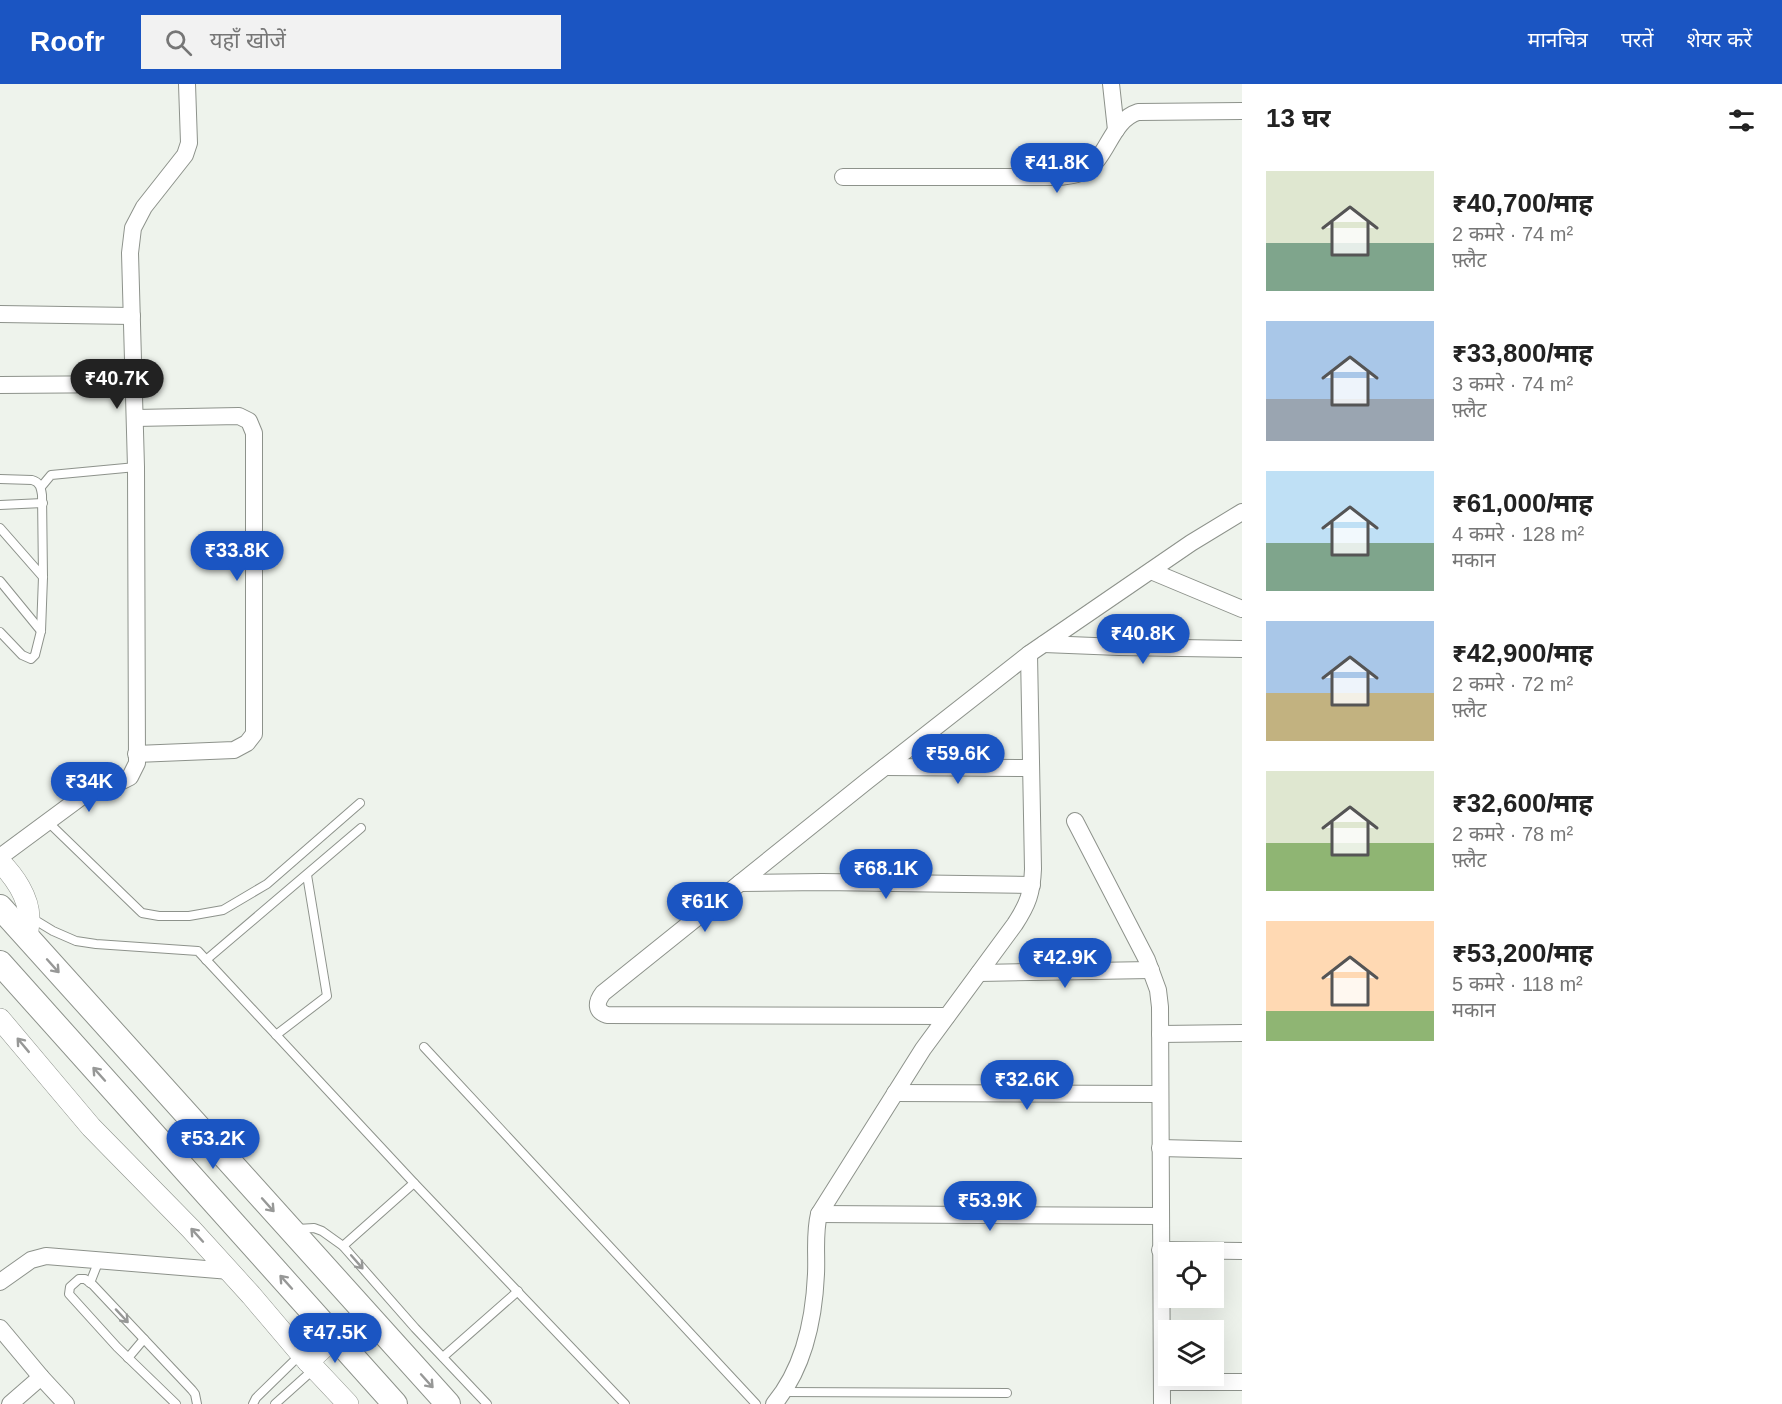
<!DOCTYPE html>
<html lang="hi">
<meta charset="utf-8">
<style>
body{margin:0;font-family:Arial,"Noto Sans Devanagari",sans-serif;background:#f2f2f2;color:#222;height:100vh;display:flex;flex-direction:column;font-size:22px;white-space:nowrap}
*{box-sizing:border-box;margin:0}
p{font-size:20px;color:#767676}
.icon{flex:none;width:33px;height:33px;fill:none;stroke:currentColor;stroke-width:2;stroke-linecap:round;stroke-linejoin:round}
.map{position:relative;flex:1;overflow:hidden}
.side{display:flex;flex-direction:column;background:#fff;width:540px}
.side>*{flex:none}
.tools{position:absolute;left:1158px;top:1158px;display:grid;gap:12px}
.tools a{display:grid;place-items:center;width:66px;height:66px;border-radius:0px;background:#fff;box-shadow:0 6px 24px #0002;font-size:30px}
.price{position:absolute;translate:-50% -51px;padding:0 14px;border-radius:21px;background:#1b55c2;color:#fff;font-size:20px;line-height:39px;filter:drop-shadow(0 2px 3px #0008)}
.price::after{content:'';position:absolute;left:50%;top:36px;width:18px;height:14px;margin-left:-9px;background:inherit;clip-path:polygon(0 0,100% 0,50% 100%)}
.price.active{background:#222;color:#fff}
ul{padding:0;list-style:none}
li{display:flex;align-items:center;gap:18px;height:150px;padding:0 24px}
li span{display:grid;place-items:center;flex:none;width:168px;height:120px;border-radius:0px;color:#555}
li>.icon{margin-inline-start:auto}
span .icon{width:72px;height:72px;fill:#fffc;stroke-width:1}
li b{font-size:26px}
h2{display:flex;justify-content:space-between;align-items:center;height:72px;padding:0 24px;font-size:26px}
header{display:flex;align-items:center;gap:36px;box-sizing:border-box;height:84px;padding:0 30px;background:#1b55c2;color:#fff}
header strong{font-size:28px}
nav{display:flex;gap:33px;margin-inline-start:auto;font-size:21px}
.search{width:420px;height:54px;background:#f2f2f2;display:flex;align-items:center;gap:15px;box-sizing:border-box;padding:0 21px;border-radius:0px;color:#767676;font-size:22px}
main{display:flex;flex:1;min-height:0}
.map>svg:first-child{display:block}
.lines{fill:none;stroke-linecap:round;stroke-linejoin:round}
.service-casing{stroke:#8d928b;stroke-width:10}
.minor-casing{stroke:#8d928b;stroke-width:18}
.tertiary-casing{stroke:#8d928b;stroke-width:22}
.secondary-casing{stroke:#8d928b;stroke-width:26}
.service{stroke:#fff;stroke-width:8}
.minor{stroke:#fff;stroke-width:16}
.tertiary{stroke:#fff;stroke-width:21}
.secondary{stroke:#fff;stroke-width:24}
.oneway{stroke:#979897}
</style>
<header>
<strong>Roofr</strong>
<div class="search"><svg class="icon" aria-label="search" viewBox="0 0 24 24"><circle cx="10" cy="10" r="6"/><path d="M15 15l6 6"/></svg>यहाँ खोजें</div>
<nav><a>मानचित्र</a><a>परतें</a><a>शेयर करें</a></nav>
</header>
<main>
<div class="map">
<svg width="1242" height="1320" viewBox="0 0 1242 1320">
<rect width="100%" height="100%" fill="#eef3ec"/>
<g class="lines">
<defs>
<g id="service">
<path d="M0,395L32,396C40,398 41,404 42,411L43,493L41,547L35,571L31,575L22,571L0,548"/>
<polyline points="41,403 51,391 136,383"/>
<polyline points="0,421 43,419"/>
<polyline points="0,444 43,493"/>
<polyline points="0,497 41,547"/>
<polyline points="48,738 142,829 159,832 189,832 223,826 267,800 360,719"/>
<polyline points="30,833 53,847 76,857 96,860 198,867 414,1099 625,1320"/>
<polyline points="206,876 361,744"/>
<polyline points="276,951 327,912 307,791"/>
<polyline points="424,963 756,1320"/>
<polyline points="297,1145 314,1144 322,1147 343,1162 415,1244 487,1320"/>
<polyline points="343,1162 414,1099"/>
<polyline points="90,1199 99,1176"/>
<polyline points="443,1273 518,1207"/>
<polyline points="128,1274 144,1255"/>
<polyline points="784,1308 1007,1309"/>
<polyline points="176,1320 117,1263 69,1210 70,1203 79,1195 85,1195 93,1201 192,1306 195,1310 197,1320"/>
<polyline points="253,1320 256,1314 300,1271"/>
<polyline points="275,1320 314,1285"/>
</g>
<g id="minor">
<polyline points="1111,0 1116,46"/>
<path d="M843,93H1060C1067,92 1077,91 1083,88C1109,74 1110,37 1138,28L1242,27"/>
<polyline points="0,230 132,232"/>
<polyline points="0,301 134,300"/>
<polyline points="135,334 239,332 249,337 254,349 254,650 247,659 234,666 136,670"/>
<polyline points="1151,487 1242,525"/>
<polyline points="1044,560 1119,563 1242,565"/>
<polyline points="885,683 1031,684"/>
<polyline points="1075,737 1147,876 1158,906 1160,923 1162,1320"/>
<polyline points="0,773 92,705 122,697 130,693 137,679 136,383 130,169 133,144 144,123 185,71 189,59 187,0"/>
<polyline points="740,799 822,798 1032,801"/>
<polyline points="979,889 1151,886"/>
<path d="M947,932L607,931C595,927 596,918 603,909L867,697L1029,570L1191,459L1242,428"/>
<polyline points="1160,950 1242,949"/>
<polyline points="895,1009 1160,1010"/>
<polyline points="1160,1064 1242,1066"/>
<polyline points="819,1130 1160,1132"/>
<polyline points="1160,1166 1242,1167"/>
<polyline points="0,1198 31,1176 46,1172 230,1187"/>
<polyline points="0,1244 41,1293 66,1320"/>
<polyline points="1162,1298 1242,1298"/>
<polyline points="10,1320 41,1293"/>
<path d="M774,1320C804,1284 814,1236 816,1190C817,1170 814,1150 819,1130L923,965L1015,840C1028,820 1032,809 1033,785L1029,570"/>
</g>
<g id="tertiary">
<path d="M0,778C14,792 29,813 29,834C29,840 28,847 27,853"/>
<polyline points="0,935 91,1043 191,1145 251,1211 301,1270 348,1320"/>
<polyline points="308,1278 335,1253"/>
</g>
<g id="secondary">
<polyline points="0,823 448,1320"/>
<polyline points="0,879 395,1320"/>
</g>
</defs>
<!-- service casing -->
<use href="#service" class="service-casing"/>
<!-- minor casing -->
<use href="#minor" class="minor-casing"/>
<!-- tertiary casing -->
<use href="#tertiary" class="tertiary-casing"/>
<!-- secondary casing -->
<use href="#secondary" class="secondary-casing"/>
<!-- service -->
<use href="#service" class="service"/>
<!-- minor -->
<use href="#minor" class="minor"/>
<!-- tertiary -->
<use href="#tertiary" class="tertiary"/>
<!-- secondary -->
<use href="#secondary" class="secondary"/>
</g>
<!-- one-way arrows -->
<defs><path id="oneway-shaft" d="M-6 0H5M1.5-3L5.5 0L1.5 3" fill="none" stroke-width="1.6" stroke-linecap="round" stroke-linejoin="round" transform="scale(1.5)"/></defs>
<g class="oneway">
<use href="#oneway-shaft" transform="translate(53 882) rotate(48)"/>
<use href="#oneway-shaft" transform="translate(23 961) rotate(-130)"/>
<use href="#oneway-shaft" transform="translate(99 990) rotate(-132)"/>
<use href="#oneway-shaft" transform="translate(268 1121) rotate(48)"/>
<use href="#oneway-shaft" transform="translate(197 1151) rotate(-132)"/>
<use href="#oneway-shaft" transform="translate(357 1178) rotate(49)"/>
<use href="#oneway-shaft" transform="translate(286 1198) rotate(-132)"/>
<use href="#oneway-shaft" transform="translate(122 1232) rotate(47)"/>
<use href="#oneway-shaft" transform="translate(427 1297) rotate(48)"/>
</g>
</svg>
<div class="tools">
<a><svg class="icon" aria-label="locate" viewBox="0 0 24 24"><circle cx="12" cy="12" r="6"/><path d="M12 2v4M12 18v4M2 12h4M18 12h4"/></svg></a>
<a><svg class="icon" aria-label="layers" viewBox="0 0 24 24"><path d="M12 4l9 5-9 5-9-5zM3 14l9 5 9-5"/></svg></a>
</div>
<b class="price" style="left:1057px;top:110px">₹41.8K</b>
<b class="price active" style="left:117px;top:326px">₹40.7K</b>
<b class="price" style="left:237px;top:498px">₹33.8K</b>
<b class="price" style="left:1143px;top:581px">₹40.8K</b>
<b class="price" style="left:958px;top:701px">₹59.6K</b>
<b class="price" style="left:89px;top:729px">₹34K</b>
<b class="price" style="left:886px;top:816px">₹68.1K</b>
<b class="price" style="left:705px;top:849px">₹61K</b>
<b class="price" style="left:1065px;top:905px">₹42.9K</b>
<b class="price" style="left:1027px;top:1027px">₹32.6K</b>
<b class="price" style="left:213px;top:1086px">₹53.2K</b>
<b class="price" style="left:990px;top:1148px">₹53.9K</b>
<b class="price" style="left:335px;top:1280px">₹47.5K</b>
</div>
<section class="side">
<h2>13 घर<svg class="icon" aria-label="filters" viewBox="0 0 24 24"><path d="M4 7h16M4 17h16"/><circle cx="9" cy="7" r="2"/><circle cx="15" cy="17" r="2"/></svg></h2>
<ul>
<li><span style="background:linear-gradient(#dfe7d0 60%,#7fa58c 0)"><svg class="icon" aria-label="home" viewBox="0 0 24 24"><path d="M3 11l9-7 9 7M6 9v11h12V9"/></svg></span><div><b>₹40,700/माह</b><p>2 कमरे · 74 m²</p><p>फ़्लैट</p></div></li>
<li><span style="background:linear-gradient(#a9c7e8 65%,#9aa5b1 0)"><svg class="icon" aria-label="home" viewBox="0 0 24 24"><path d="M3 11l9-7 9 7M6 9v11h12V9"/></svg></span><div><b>₹33,800/माह</b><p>3 कमरे · 74 m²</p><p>फ़्लैट</p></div></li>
<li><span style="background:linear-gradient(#bfe0f5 60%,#7fa58c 0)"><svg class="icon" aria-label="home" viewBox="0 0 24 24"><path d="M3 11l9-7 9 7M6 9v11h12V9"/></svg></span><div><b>₹61,000/माह</b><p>4 कमरे · 128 m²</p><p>मकान</p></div></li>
<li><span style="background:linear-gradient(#a9c7e8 60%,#c2b280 0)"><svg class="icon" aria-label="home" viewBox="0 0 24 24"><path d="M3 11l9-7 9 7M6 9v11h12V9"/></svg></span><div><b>₹42,900/माह</b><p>2 कमरे · 72 m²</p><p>फ़्लैट</p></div></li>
<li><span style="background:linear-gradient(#dfe7d0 60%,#8fb573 0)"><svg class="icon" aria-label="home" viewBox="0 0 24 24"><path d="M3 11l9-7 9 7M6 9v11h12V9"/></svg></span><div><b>₹32,600/माह</b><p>2 कमरे · 78 m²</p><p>फ़्लैट</p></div></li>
<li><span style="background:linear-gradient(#ffd9b3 75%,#8fb573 0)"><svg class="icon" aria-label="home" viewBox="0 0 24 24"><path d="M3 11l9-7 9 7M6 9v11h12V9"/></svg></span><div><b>₹53,200/माह</b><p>5 कमरे · 118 m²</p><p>मकान</p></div></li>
</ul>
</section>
</main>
